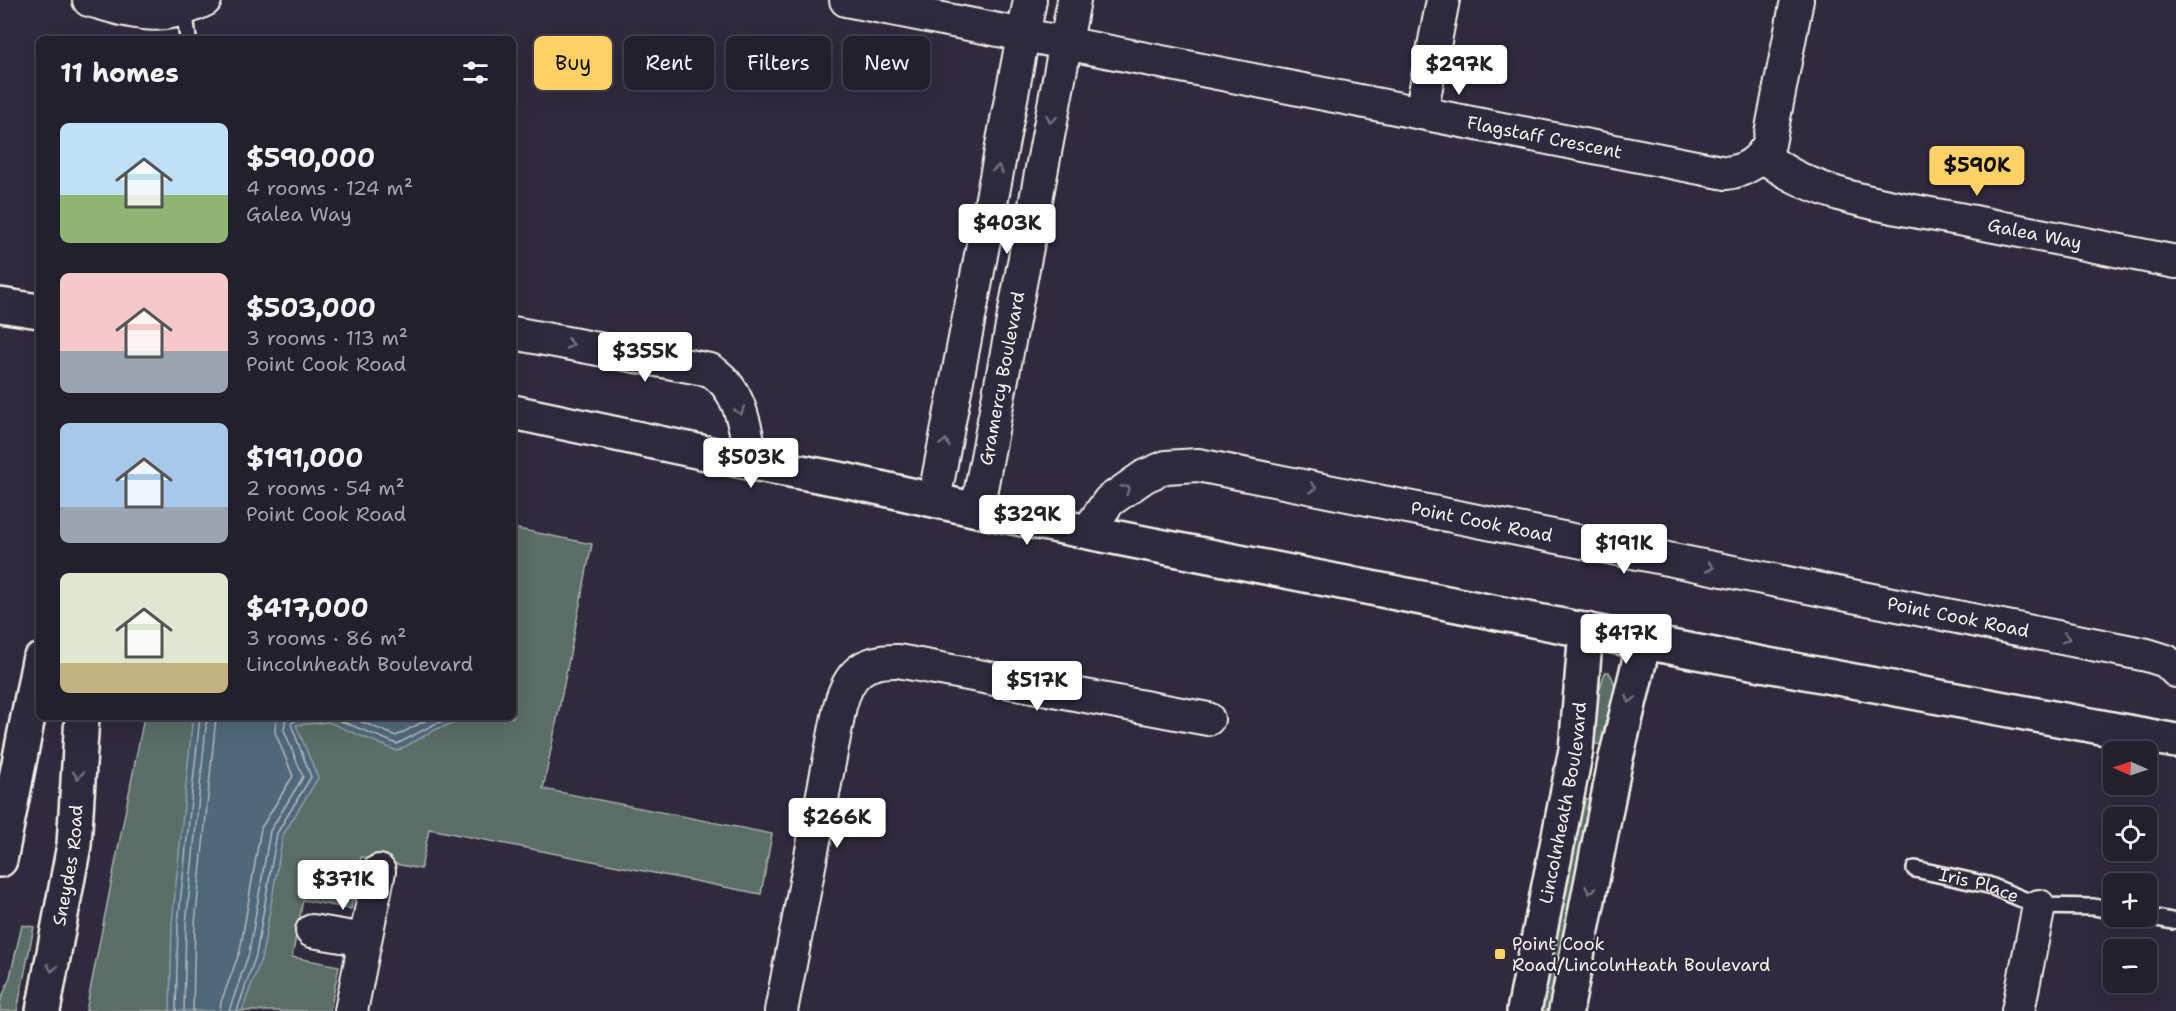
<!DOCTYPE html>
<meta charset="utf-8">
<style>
body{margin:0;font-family:"Shantell Sans",sans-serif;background:#2b2836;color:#f1f3f6;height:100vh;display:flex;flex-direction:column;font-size:22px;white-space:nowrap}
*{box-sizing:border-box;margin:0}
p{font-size:20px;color:#a3a3aa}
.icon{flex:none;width:33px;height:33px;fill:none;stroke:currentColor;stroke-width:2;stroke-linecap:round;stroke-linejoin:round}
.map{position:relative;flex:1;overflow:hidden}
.details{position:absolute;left:36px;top:36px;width:480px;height:684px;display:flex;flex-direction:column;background:#23202e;border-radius:9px;box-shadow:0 6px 24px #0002,0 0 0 2px #403e4a}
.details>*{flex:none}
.banner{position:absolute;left:534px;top:36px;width:570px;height:54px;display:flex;gap:12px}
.needle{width:39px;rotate:273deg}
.buttons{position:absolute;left:2103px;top:741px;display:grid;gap:12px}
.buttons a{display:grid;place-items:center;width:54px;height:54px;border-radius:9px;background:#23202e;box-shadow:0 6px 24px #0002,0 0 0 2px #403e4a;font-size:30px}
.price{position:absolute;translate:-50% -51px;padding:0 14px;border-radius:6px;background:#fff;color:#222;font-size:20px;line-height:39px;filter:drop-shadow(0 2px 3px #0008)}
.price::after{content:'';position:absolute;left:50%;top:36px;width:18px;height:14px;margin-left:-9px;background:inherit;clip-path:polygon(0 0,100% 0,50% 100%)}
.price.current{background:#ffd166;color:#111}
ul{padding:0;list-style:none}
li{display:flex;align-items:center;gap:18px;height:150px;padding:0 24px}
li span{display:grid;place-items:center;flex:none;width:168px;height:120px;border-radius:9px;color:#555}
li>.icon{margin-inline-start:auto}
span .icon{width:72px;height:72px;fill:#fffc;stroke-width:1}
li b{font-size:26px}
h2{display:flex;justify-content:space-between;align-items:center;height:72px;padding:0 24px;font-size:26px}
.chip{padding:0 21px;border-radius:9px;background:#23202e;box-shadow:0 6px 24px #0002,0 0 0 2px #403e4a;font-size:21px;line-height:54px}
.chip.current{background:#ffd166;color:#111}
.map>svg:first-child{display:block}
.green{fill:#5a6d66;stroke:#a7afa7;stroke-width:1.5}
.water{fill:#50687a;stroke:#929fa6;stroke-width:1.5}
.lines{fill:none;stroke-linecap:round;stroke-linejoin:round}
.shore{stroke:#b2babc;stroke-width:1.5}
.lane-casing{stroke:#f4f1e8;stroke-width:20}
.street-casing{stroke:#f4f1e8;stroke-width:36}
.secondary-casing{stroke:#f4f1e8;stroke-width:38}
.lane{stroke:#2f2a3d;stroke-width:15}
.street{stroke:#2f2a3d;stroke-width:32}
.secondary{stroke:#2f2a3d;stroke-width:33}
.oneway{stroke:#747079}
.poi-dot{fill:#ffd166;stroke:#2f2a3d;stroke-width:2}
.labels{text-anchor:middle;stroke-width:5;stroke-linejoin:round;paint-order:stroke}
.street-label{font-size:18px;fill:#f4f1e8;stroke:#2f2a3d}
.poi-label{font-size:18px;fill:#f4f1e8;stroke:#2f2a3d;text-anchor:start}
</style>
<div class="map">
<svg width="2176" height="1011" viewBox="0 0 2176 1011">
<rect width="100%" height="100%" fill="#2f2a3d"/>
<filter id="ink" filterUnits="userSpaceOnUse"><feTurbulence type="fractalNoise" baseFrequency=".0167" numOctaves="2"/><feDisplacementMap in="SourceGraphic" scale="12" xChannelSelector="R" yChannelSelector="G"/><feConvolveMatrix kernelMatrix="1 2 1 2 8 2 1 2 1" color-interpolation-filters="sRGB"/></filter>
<g filter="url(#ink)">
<!-- green -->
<g class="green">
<polygon points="513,528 592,544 543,789 772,834 761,894 429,829 421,869 361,857 351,909 303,900 292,957 339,966 330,1011 86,1011 144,717 513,717"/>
<path d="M1605,672H1609C1623,693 1614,724 1611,747L1586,742L1594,707Z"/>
<polygon points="1575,797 1599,802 1559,1011 1533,1011"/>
<polygon points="22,925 34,927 17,1011 0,1011 0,1003 10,977"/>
</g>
<!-- water -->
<polygon class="water" points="194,717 471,717 437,729 397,751 328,722 296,725 318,778 283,835 262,956 242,1011 170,1011 172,923 192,724"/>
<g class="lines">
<!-- shore -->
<g class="shore">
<polyline points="331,717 397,744 435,724 453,717"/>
<polyline points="350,717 396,736 432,717"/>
<polyline points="176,1011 178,923 200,717"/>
<polyline points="184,1011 186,924 207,717"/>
<polyline points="193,1011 195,924 216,717"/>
<polyline points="220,1011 221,1002 240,951 261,828 293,776 275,732 276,717"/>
<polyline points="229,1011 249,953 270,831 303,777 284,730 286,717"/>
<polyline points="237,1011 256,955 277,833 311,777 291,724 297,719 320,717"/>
</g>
<defs>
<g id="lane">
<polyline points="184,6 188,39"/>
<path id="s1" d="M1915,869L1988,885L2039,906L2094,907L2114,911"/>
<polyline points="2146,916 2172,921"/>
</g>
<g id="street">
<path d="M89,0C136,13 159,23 205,0"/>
<path id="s2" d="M846,0L1726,173C1746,171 1759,162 1769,144L1797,0"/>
<polyline points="1421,113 1443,0"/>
<path id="s3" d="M1763,155C1812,200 1910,209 1974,222C2041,235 2109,249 2176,262"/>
<path d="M513,333L710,370C742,389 745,430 753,463"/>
<polyline points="934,500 1030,0"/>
<path id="s4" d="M977,510L1074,0"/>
<path id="s5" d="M1087,532L1109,501L1145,476L1166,467L1198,465L2147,655L2166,661L2176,671"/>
<polyline points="312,931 365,940"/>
<polyline points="351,1011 379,871"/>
<path d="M781,1011L840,706C849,673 863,660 898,661L1208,719"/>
<polyline points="2018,1011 2039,906"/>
</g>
<g id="secondary">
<polyline points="0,305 39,311"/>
<polyline points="513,412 753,463 849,481 977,510 1644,642 2176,741"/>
<polyline points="0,860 39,661"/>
<path id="s6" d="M43,1011L74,845L82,717"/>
<path id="s7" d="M1524,1011L1576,750L1586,630"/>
<polyline points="1566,1011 1616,758 1644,642"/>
</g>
</defs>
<!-- lane casing -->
<use href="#lane" class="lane-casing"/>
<!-- street casing -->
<use href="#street" class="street-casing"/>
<!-- secondary casing -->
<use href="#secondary" class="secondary-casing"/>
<!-- lane -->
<use href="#lane" class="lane"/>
<!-- street -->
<use href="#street" class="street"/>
<!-- secondary -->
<use href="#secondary" class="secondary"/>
</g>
<!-- one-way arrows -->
<defs><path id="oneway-chevron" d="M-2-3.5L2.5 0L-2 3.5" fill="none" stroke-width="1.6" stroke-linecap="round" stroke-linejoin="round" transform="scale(1.5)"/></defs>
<g class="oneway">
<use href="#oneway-chevron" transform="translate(1051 119) rotate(101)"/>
<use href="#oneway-chevron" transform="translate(998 169) rotate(-79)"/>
<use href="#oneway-chevron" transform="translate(570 344) rotate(11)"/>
<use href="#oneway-chevron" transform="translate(740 411) rotate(71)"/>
<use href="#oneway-chevron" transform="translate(945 443) rotate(-78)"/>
<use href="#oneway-chevron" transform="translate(1313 488) rotate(11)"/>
<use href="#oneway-chevron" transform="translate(1126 489) rotate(-35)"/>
<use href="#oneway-chevron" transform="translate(1710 567) rotate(11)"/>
<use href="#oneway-chevron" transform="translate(2066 638) rotate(12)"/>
<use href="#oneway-chevron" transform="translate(1630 699) rotate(104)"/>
<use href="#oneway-chevron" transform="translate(78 775) rotate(94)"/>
<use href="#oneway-chevron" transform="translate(1590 890) rotate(101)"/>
<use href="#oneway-chevron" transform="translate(52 968) rotate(101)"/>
</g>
</g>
<!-- markers -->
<rect class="poi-dot" x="1494" y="948" width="12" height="12" rx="3"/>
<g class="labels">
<!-- street labels -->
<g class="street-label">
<text dy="6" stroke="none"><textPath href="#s2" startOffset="712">Flagstaff Crescent</textPath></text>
<text dy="6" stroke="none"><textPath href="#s3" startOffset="286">Galea Way</textPath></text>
<text dy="6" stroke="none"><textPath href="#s4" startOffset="134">Gramercy Boulevard</textPath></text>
<text dy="6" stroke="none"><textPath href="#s5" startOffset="426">Point Cook Road</textPath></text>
<text dy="6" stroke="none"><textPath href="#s5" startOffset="912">Point Cook Road</textPath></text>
<text dy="6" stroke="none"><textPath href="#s7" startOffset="212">Lincolnheath Boulevard</textPath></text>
<text dy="6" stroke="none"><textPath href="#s6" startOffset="148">Sneydes Road</textPath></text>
<text dy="6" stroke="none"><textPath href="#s1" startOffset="66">Iris Place</textPath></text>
</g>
<!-- poi labels -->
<g class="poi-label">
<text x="1512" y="950">Point Cook<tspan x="1512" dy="21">Road/LincolnHeath Boulevard</tspan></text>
</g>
</g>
</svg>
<div class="buttons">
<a><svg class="needle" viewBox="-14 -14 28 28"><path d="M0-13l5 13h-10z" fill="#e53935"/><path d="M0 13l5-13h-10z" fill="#a3a3aa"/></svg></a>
<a><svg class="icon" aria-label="locate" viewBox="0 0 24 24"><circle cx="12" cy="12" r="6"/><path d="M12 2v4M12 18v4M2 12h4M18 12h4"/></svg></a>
<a>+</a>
<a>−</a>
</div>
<b class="price" style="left:1459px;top:96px">$297K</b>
<b class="price current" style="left:1977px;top:197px">$590K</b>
<b class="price" style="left:1007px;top:255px">$403K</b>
<b class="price" style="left:645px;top:383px">$355K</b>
<b class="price" style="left:751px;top:489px">$503K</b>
<b class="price" style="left:1027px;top:546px">$329K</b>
<b class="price" style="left:1624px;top:575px">$191K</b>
<b class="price" style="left:1626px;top:665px">$417K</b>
<b class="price" style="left:1037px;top:712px">$517K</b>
<b class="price" style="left:837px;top:849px">$266K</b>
<b class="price" style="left:343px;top:911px">$371K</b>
<div class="banner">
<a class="chip current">Buy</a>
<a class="chip">Rent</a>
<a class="chip">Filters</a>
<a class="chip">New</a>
</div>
<section class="details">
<h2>11 homes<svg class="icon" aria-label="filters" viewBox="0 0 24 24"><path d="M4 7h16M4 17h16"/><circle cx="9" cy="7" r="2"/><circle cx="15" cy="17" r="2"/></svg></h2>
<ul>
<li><span style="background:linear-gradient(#bfe0f5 60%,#8fb573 0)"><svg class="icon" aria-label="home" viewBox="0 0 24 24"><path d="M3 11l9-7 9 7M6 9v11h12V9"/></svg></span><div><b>$590,000</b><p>4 rooms · 124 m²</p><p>Galea Way</p></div></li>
<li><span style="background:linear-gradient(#f6c9c9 65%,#9aa5b1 0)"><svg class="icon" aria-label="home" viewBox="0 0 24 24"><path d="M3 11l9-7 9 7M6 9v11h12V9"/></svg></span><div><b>$503,000</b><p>3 rooms · 113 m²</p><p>Point Cook Road</p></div></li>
<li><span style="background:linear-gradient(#a9c7e8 70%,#9aa5b1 0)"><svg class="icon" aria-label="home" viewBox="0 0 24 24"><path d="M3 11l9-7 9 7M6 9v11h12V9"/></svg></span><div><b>$191,000</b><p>2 rooms · 54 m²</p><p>Point Cook Road</p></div></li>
<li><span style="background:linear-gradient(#dfe7d0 75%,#c2b280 0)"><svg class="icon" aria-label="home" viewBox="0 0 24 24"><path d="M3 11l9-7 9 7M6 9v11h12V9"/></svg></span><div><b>$417,000</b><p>3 rooms · 86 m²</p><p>Lincolnheath Boulevard</p></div></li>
</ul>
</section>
</div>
